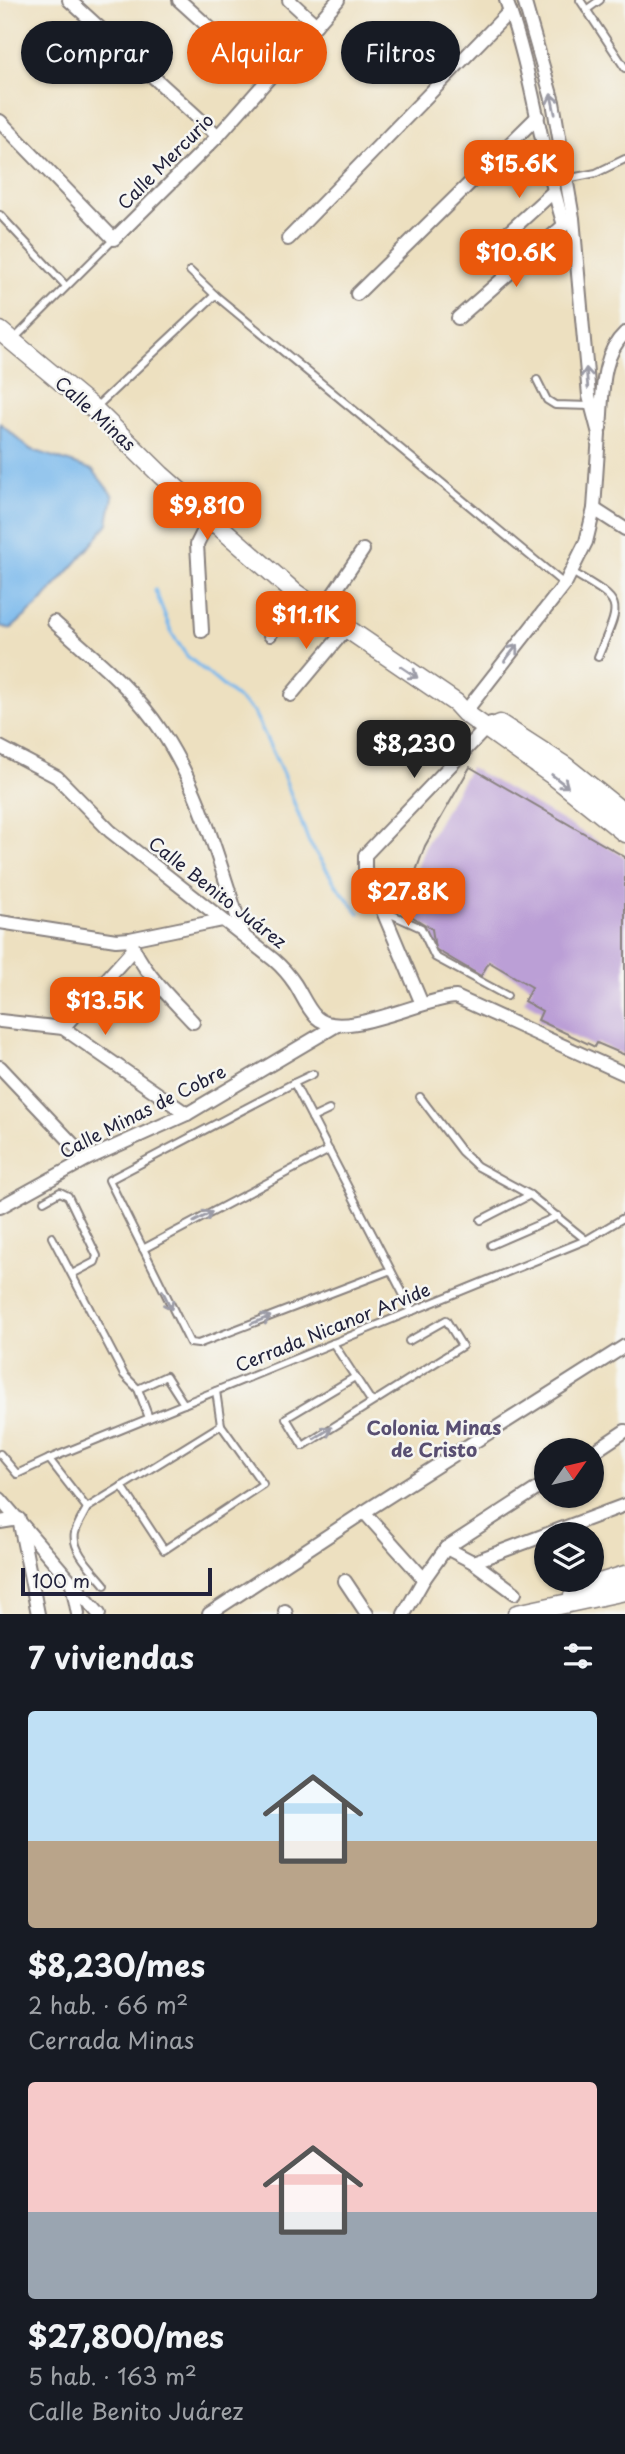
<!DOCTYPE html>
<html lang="es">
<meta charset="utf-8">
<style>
body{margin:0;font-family:"Playpen Sans",sans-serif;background:#20242c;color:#f1f3f6;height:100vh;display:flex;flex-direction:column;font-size:26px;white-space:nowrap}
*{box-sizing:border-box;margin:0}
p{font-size:23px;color:#9ea1a6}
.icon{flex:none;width:38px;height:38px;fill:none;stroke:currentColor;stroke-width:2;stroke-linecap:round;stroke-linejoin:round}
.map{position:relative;height:1614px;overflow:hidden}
.details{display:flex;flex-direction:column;background:#171b24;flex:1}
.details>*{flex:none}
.banner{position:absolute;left:21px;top:21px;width:584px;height:63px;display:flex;gap:14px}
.needle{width:46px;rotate:56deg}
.controls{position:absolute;left:534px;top:1438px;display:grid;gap:14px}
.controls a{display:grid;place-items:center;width:70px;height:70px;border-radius:50%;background:#171b24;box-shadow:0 2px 5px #0004;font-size:35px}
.scale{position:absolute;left:21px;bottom:18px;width:191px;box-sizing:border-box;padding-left:7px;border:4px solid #22223b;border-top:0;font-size:19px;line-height:24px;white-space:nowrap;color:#22223b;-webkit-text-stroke:5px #f6f6f2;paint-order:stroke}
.price{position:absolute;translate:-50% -60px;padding:0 16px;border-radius:14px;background:#ea580c;color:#fff;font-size:23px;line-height:46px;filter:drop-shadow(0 2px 4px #0008)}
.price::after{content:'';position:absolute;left:50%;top:42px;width:21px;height:16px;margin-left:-10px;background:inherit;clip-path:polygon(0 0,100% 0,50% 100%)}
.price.selected{background:#222;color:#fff}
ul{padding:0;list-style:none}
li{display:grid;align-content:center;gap:14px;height:371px;padding:0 28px}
li span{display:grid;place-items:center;height:217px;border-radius:7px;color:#555}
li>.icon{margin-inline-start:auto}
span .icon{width:126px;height:126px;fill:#fffc;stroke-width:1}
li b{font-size:30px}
h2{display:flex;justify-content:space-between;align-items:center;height:84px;padding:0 28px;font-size:30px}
.pill{padding:0 24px;border-radius:32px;background:#171b24;box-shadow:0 2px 5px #0004;font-size:24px;line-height:63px}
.pill.selected{background:#ea580c;color:#fff}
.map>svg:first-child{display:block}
.water{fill:#78b8ec;stroke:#4d6d94;stroke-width:2}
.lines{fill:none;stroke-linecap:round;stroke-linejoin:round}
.stream{stroke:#78b8ec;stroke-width:3.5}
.building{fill:#bb9fd6}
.lane-casing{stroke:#88817e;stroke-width:10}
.street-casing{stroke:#88817e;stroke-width:16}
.secondary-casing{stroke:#88817e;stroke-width:21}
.lane{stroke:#fff;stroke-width:6}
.street{stroke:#fff;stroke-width:12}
.secondary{stroke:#fff;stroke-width:18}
.oneway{stroke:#9c9ca7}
.labels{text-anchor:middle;stroke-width:5;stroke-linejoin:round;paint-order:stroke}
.street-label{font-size:18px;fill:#22223b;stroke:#f6f6f2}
.neighbourhood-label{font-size:19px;font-weight:bold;fill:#584e71;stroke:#f6f6f2}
</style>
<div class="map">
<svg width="625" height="1614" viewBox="0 0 625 1614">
<rect width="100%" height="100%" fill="#f6f6f2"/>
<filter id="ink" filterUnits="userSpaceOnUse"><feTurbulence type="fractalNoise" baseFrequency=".0143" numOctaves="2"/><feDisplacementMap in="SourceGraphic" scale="14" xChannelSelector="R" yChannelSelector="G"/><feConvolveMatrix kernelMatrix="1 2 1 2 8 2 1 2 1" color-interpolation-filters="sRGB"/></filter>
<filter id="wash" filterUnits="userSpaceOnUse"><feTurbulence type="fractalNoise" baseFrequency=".00686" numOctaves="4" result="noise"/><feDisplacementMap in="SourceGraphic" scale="28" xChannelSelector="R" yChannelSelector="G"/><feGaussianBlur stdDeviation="1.57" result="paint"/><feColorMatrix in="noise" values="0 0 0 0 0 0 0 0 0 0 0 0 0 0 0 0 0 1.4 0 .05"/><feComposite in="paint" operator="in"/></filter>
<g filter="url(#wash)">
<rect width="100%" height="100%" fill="#ede0c0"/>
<!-- water -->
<polygon class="water" points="0,423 30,449 93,470 113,496 108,523 89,548 39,604 11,629 0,626"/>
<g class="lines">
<!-- stream -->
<polyline class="stream" points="155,590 172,634 187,656 254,712 283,774 309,842 337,886 359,913"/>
</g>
<g id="blocks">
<!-- building -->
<polygon class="building" points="470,767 625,857 625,1055 597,1043 595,1047 538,1020 542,1011 524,1001 532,987 489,962 481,976 435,949 432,929 402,910 425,846"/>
</g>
</g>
<g filter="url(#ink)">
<use href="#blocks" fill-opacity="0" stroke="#88817e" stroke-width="2"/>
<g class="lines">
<defs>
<g id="lane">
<polyline points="580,0 625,68"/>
<polyline points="586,10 600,0"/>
<polyline points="566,179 596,173 625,159"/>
<polyline points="0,215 66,286"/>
<polyline points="190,271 215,295 564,584"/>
<polyline points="14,339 114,239"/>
<polyline points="537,380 547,400 555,405 591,406"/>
<polyline points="95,408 215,295"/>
<path d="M572,572C625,604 622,599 598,657"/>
<polyline points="384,911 421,928 435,957 507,996"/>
<polyline points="294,1083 313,1074"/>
<polyline points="420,1097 461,1151 477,1166 530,1195 586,1240"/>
<polyline points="312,1118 329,1110"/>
<polyline points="44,1201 60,1192 68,1196 97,1256 95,1262 72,1274"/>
<polyline points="481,1220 530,1195"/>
<polyline points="52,1237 124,1375 138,1389"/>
<polyline points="491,1245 558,1216"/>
<polyline points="143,1249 329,1150"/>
<polyline points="391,1270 198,1344 190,1343 109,1180 294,1083 412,1311"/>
<polyline points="333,1343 371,1401"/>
<polyline points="355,1377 286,1418 303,1446 462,1346 446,1320 409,1341"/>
<polyline points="149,1418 138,1389 166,1376 184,1404"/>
<polyline points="0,1454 17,1474 49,1459 586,1240 625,1217"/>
<polyline points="49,1459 87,1508 221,1425 216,1391"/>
<polyline points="122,1486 164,1550 263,1484 221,1425"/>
<path d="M87,1508C83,1516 77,1525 75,1533C71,1551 95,1572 105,1585"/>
</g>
<g id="street">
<polyline points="69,0 218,136"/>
<polyline points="179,0 267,80"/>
<polyline points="289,0 316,25"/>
<path d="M506,0C533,73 540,151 564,225"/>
<polyline points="0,121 114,239 218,136 338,0"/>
<polyline points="508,233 553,192"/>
<polyline points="288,239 510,11"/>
<polyline points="357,294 538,116"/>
<polyline points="458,318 570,220"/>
<path d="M600,428C603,396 600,356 625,333"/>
<polyline points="594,509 625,529"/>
<polyline points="321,612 363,550"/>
<path d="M54,622C92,656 134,689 162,732C202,792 220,867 243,934"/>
<polyline points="202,631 197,544 204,530 213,522"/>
<polyline points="270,635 295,593"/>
<polyline points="291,695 346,629"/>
<polyline points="469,707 565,584 586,542 594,509 599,434 589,396 573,218 553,102 524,0"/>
<path d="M0,747L57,777L110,831L274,960C282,967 289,975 295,984C302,995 307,1008 316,1017C341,1042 423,998 456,997L625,1074"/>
<polyline points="0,922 116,940 130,939 222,920"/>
<path d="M130,939C141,971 170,997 193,1022"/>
<polyline points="422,1004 365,869 365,855 491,723"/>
<polyline points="0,1021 63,1028 187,1114"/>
<polyline points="63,1028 130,953"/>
<polyline points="0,1067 87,1159"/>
<polyline points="0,1207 87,1159 187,1114 337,1025"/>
<polyline points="592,1453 625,1431"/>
<polyline points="0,1499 99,1614"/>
<polyline points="364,1512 424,1579"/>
<polyline points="0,1522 19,1519 38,1614"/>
<polyline points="446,1548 473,1562 515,1593"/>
<polyline points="473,1562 625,1505"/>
<polyline points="345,1581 367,1614"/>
<polyline points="72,1584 78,1614"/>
<polyline points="285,1611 286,1614"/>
<polyline points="209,1614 364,1512 625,1346"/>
<polyline points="404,1614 424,1579 446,1548 546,1483"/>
</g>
<g id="secondary">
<polyline points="0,331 94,409 161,475 295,593 456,703 465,713 555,777 625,833"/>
<polyline points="500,724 565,766 625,814"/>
<polyline points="573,1596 593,1585 625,1575"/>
<polyline points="517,1614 625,1591"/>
</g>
</defs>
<!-- lane casing -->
<use href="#lane" class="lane-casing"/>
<!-- street casing -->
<use href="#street" class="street-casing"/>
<!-- secondary casing -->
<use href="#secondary" class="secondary-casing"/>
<!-- lane -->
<use href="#lane" class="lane"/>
<!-- street -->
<use href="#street" class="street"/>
<!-- secondary -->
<use href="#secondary" class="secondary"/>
</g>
<!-- one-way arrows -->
<defs><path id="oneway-shaft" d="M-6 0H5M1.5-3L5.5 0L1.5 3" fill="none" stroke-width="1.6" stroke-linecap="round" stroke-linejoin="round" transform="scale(1.75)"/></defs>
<g class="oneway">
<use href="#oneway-shaft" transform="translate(553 104) rotate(-102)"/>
<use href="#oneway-shaft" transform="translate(587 378) rotate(-95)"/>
<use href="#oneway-shaft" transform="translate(511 653) rotate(-52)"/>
<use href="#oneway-shaft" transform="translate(409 672) rotate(34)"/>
<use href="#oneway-shaft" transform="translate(560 781) rotate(38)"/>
<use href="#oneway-shaft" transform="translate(203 1217) rotate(-28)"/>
<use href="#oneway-shaft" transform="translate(167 1300) rotate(64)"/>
<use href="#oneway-shaft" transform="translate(261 1320) rotate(-21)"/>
<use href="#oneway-shaft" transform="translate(323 1433) rotate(-33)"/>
</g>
</g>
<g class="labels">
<!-- street labels -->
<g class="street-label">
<text transform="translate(166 162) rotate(-45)" y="6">Calle Mercurio</text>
<text transform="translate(95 414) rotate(42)" y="6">Calle Minas</text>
<text transform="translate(217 893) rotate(38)" y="6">Calle Benito Juárez</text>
<text transform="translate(143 1112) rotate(-27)" y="6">Calle Minas de Cobre</text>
<text transform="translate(333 1328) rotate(-22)" y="6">Cerrada Nicanor Arvide</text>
</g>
<!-- neighbourhood labels -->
<g class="neighbourhood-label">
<text x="434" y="1435">Colonia Minas<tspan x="434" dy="22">de Cristo</tspan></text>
</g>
</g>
</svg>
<div class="controls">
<a><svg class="needle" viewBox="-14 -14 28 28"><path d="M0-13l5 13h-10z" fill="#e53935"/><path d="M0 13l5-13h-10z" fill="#9ea1a6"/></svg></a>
<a><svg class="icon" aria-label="layers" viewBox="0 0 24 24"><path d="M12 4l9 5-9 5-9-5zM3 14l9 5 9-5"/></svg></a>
</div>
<div class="scale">100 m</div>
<b class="price" style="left:519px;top:200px">$15.6K</b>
<b class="price" style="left:516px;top:289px">$10.6K</b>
<b class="price" style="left:207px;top:542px">$9,810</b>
<b class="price" style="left:306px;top:651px">$11.1K</b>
<b class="price selected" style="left:414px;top:780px">$8,230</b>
<b class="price" style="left:408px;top:928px">$27.8K</b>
<b class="price" style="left:105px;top:1037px">$13.5K</b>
<div class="banner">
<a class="pill">Comprar</a>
<a class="pill selected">Alquilar</a>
<a class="pill">Filtros</a>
</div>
</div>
<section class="details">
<h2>7 viviendas<svg class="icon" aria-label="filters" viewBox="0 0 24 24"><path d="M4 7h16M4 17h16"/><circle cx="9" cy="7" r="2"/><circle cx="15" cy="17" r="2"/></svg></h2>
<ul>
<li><span style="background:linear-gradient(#bfe0f5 60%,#b9a48a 0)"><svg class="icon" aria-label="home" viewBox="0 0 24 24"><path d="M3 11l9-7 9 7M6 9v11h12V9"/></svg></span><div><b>$8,230/mes</b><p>2 hab. · 66 m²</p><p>Cerrada Minas</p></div></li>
<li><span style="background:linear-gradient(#f6c9c9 60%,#9aa5b1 0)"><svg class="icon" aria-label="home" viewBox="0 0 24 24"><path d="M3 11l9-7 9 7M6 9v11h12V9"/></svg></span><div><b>$27,800/mes</b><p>5 hab. · 163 m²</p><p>Calle Benito Juárez</p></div></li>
</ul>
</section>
